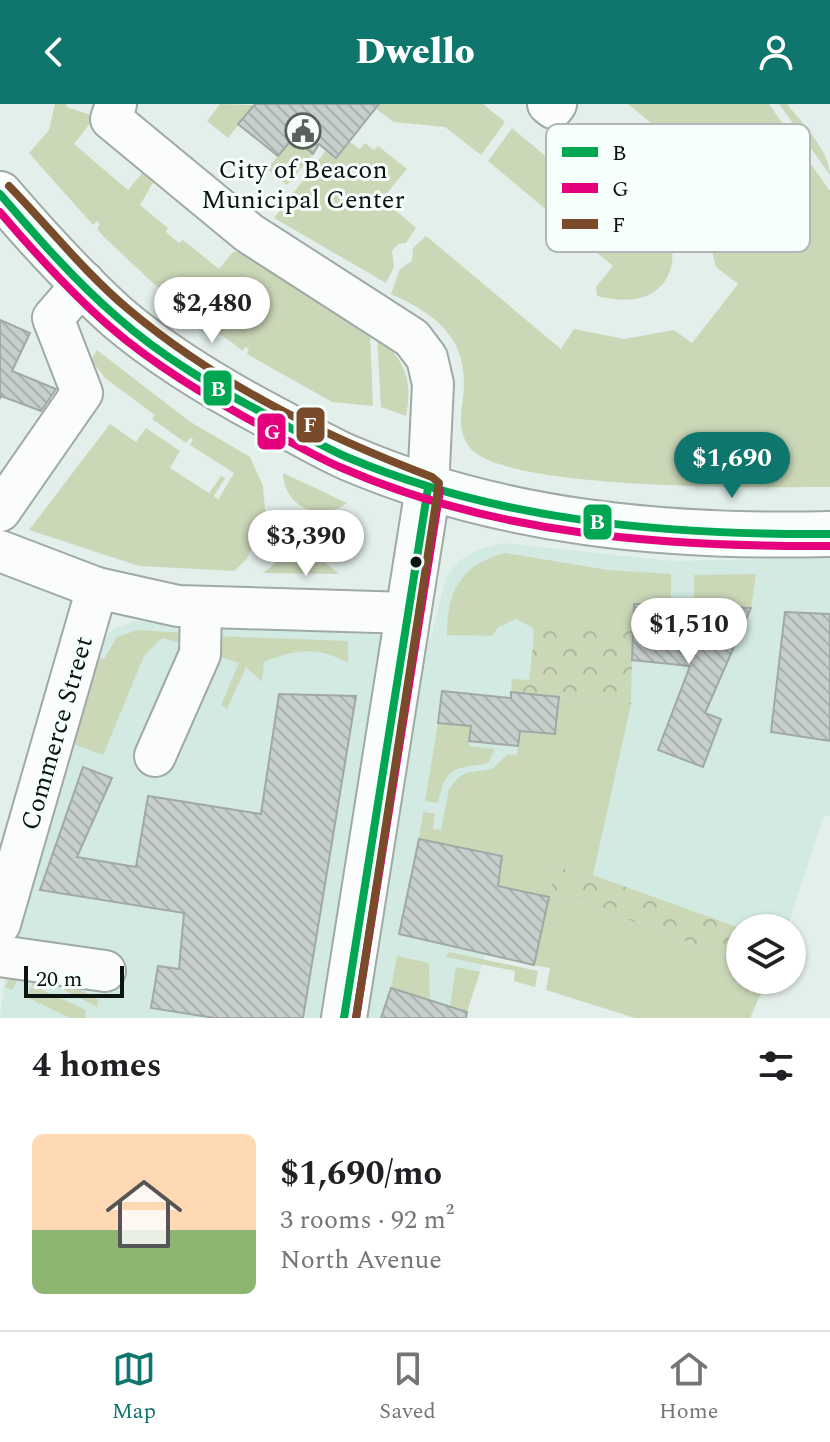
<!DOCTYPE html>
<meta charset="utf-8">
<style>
body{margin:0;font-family:Spectral,serif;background:#f6f6f6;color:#202124;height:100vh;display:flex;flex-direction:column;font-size:30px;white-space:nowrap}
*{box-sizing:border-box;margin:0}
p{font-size:26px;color:#757577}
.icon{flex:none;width:44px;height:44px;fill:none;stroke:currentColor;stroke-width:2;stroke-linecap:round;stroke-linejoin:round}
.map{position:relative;height:914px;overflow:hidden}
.sheet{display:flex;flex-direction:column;background:#fff;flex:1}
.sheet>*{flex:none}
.controls{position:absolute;left:726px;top:810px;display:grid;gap:16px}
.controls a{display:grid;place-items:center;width:80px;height:80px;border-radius:50%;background:#fff;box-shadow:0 2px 6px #0004;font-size:40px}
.scale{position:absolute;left:24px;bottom:20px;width:100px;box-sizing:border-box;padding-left:8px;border:4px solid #0b1411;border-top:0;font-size:22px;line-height:28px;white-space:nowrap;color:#0b1411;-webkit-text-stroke:6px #f5fffb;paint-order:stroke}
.price{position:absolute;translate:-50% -68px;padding:0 18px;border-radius:28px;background:#fff;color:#222;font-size:26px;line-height:52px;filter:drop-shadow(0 2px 4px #0008)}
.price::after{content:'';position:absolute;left:50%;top:48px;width:24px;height:18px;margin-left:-12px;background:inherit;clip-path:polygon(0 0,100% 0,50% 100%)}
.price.active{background:#0f766e;color:#fff}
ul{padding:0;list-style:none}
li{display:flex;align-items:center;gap:24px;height:200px;padding:0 32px}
li span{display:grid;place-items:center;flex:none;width:224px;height:160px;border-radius:12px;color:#555}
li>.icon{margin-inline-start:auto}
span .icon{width:96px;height:96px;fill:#fffc;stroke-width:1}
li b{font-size:34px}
h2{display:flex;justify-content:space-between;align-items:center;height:96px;padding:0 32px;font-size:34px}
header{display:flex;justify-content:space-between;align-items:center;height:104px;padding:0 32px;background:#0f766e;color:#fff;font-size:36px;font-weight:800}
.dock{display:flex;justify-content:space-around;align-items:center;height:112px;border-top:2px solid #e0e0e0;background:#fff;font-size:22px;color:#757577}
.dock a{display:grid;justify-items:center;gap:4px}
.dock .active{color:#0f766e}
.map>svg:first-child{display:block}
.built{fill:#d2eae2}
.green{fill:#cbd8b8}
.forest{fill:url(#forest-crowns)}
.building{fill:url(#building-back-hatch);stroke:#a2a9a5;stroke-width:2}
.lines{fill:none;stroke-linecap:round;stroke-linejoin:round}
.minor-casing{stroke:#9fa9a6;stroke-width:44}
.major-casing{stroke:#9fa9a6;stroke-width:48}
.minor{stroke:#fbfdfc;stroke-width:40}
.major{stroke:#fbfdfc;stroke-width:44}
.bus-1-casing{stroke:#f5fffb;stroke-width:14}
.bus-2-casing{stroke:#f5fffb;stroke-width:14}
.bus-3-casing{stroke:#f5fffb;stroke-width:14}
.bus-1{stroke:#00a651;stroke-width:8}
.bus-2{stroke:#e5007d;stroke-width:8}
.bus-3{stroke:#7a4b2a;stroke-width:8}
.bus-dot{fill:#0b1411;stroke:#f5fffb;stroke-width:3}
.labels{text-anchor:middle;stroke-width:6;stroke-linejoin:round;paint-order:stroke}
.poi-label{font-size:26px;fill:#0b1411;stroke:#f5fffb}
.street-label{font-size:26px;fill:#0b1411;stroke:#f5fffb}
.key{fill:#f5fffb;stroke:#afb8b5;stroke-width:2}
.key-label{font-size:22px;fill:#0b1411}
.line-badge{stroke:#f5fffb;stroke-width:3}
.badge-label{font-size:22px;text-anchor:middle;font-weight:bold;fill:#fff}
</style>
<header><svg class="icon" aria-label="back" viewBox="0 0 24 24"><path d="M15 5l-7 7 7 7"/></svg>Dwello<svg class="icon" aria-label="person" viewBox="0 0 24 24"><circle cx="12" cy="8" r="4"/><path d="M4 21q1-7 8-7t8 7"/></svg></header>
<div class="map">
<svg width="830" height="914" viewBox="0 0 830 914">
<defs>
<pattern id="forest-crowns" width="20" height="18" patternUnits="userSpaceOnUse" patternTransform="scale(2)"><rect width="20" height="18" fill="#cbd8b8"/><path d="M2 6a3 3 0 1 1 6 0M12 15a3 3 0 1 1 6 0" fill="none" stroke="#adb89d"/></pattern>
<pattern id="building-back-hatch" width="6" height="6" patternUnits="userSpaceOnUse" patternTransform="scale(2)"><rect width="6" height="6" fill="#c6cfcb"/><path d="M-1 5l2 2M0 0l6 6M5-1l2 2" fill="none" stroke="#a9b1ad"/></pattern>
</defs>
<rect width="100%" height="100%" fill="#e3efeb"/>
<!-- built -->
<polygon class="built" points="503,439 672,457 830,454 830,712 824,711 787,824 740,824 593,771 556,763 534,861 485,851 465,914 0,914 10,838 97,544 112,526 135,517 431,534 446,473 459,457 477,446"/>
<!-- green -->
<g class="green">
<polygon points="55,0 67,0 66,3 91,11 92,17 74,40 128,86 144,67 155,75 140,101 168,124 166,128 179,139 183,136 219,165 233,148 243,148 370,228 373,302 332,298 247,250 249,245 245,243 243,247 154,180 104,133 97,125 100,120 97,117 93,121 29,49 49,26"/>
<polygon points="220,0 254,1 228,34 207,17"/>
<polygon points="380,0 483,0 505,18 481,51 445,23 394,18 376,5"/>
<path d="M628,0H769L830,87V383C772,383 495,388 468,341C458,326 461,311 463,294C470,236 439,212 391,190L400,165L412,157L413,144L426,132L561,245L574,225L624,235L674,226L692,239L738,180L716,163L703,112L664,63L680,43Z"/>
<path d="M779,0H787C801,18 830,47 830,71Z"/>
<path d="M512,24L616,111L636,94C685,108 696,217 597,192L596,183L613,162L488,57Z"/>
<polygon points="293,34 313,50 287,81 267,65"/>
<polygon points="350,38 360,45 365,39 374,46 378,42 407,65 382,95 416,124 406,139 398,140 392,147 394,163 386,179 274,114 326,46 336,54"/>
<path d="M377,232C405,256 413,276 406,312L381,303Z"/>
<polygon points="97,246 189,317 250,353 263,382 266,416 246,456 234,467 139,462 29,426 110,320 136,338 146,324 180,347 170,364 209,389 221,372 225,374 214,392 218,396 234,369 190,341 193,335 190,334 186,339 152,315 155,311 105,274 91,256"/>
<path d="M283,369L347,399C319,419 284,403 283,369Z"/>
<path d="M505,449L608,466L671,470V494L659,495V501L634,500L633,527L536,523L534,533L533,524L516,515L498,523L492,532L447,531C447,487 461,460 505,449Z"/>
<polygon points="302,452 323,457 339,470 263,469 279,456"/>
<polygon points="756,470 751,504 694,502 694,471"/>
<polygon points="137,526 187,529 186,541 162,534 144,552 103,651 71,639 95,553 104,555 117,533"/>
<path d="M214,532L348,537V559C318,542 295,545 264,558L262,578L246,563L227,605L221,601L239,559L215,551Z"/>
<polygon points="559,593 631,600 593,771 555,763 549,793 586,800 740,857 740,876 767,876 750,914 635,914 546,886 550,864 534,861 549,793 498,782 502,752 419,735 423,708 435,710 433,725 441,726 449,685 457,675 466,669 492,665 507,651 517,650 520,627 555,630"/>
<path d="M438,619L471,622L469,642L495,645L488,659C455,666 447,659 438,699L425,697Z"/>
<polygon points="449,848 538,867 535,883 514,877 515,867 446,853"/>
<polygon points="397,852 429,859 430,897 391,884"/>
<polygon points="15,863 43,868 42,886 86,906 85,914 70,914 26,893 34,877 21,870 12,886 5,883"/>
<polygon points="456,863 480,868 465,914 450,903"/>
<polygon points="83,875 82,887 99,896 97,903 49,878"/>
</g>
<!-- forest -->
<g class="forest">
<polygon points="535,522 633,527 631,600 511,588 512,575 529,576"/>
<polygon points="555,763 593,771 740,824 740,857 586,800 549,793"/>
</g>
<!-- building -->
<g class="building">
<polygon points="255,0 379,0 336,54 319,40 313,50 293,34 278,52 238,20"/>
<polygon points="0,216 30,229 12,267 56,285 41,307 1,292 0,295"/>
<polygon points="634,500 751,504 705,609 721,615 703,663 658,646 690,562 632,556"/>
<polygon points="785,508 830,510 830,637 771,628"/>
<polygon points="442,587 511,594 511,588 559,593 555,630 520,627 518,642 469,637 471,622 438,619"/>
<polygon points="279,590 356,592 303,914 215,914 151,904 158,862 179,865 184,809 40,786 83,663 112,674 77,753 136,763 148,692 261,710"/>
<polygon points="419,735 502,752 498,782 549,793 534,861 399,830"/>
<polygon points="391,884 467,908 466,914 381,914"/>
</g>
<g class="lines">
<defs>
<g id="minor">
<polyline points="116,0 111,15 249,129 412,234 427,254 433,280 428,384"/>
<polyline points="548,0 553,4 556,0"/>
<polyline points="0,407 82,289 53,214 84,178"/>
<polyline points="0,447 97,484 178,502 408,509"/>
<polyline points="155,652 200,550 201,503"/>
<polyline points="0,820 97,484"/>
<polyline points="0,852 105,867"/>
</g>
<g id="major">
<path d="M0,90C36,132 76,176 117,213C165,254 219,286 274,315C299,328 324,343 349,354C501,419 666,434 830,430"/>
<polyline points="344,914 428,384"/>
</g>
</defs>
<!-- minor casing -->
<use href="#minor" class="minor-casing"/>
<!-- major casing -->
<use href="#major" class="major-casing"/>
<!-- minor -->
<use href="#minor" class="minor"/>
<!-- major -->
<use href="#major" class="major"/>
<defs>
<g id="bus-1">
<path d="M0,90C37,133 74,176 117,213C162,253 215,284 269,312C295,326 321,342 349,354C502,418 666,431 830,430"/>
<polyline points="344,914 428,384"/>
</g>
<g id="bus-2">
<path d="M0,108C34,148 70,188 109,222C155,262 208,293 261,322C288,336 314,352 342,364C496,431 664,443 830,442"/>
<polyline points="356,914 440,386"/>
</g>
<path id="bus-3" d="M9,82C48,122 85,169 128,205C217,280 324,332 432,373L439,379L356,914"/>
</defs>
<!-- bus-1 casing -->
<use href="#bus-1" class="bus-1-casing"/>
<!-- bus-2 casing -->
<use href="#bus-2" class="bus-2-casing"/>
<!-- bus-3 casing -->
<use href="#bus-3" class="bus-3-casing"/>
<!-- bus-1 -->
<use href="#bus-1" class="bus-1"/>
<!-- bus-2 -->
<use href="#bus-2" class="bus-2"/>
<!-- bus-3 -->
<use href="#bus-3" class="bus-3"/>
</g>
<!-- icons -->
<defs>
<symbol id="civic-ring" viewBox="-11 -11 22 22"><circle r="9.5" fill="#f5fffb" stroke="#57615d" stroke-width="1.5"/><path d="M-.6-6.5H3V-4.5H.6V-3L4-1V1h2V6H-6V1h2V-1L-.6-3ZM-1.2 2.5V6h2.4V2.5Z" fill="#57615d"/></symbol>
</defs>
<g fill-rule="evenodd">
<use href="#civic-ring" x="283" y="7" width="40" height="40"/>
</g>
<!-- markers -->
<circle class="bus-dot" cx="416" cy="458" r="7"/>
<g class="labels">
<!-- poi labels -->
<g class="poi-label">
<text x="303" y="74">City of Beacon<tspan x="303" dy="30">Municipal Center</tspan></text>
</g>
<!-- street labels -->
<g class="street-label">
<text transform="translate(56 629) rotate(-74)" y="9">Commerce Street</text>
</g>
</g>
<!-- legend -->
<rect x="546" y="20" width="264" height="128" rx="12" class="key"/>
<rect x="562" y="43" width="36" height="10" fill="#00a651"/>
<rect x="562" y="79" width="36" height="10" fill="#e5007d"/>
<rect x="562" y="115" width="36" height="10" fill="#7a4b2a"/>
<g class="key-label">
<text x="612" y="56">B</text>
<text x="612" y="92">G</text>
<text x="612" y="128">F</text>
</g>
<g class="line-badge">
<rect x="202" y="265" width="31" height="38" rx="8" fill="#00a651"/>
<rect x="295" y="302" width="31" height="38" rx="8" fill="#7a4b2a"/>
<rect x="256" y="308" width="31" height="39" rx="8" fill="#e5007d"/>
<rect x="582" y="399" width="31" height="38" rx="8" fill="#00a651"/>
</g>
<g class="badge-label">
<text x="218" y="292">B</text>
<text x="310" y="328">F</text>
<text x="272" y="335">G</text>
<text x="597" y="425">B</text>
</g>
</svg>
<div class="controls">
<a><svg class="icon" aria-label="layers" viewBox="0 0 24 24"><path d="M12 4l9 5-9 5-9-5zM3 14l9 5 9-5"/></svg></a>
</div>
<div class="scale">20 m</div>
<b class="price" style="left:212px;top:241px">$2,480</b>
<b class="price active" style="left:732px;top:396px">$1,690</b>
<b class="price" style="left:306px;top:474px">$3,390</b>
<b class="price" style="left:689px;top:562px">$1,510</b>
</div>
<section class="sheet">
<h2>4 homes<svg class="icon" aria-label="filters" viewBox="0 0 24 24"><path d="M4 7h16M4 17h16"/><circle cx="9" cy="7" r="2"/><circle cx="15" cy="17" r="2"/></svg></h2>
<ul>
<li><span style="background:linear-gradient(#ffd9b3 60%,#8fb573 0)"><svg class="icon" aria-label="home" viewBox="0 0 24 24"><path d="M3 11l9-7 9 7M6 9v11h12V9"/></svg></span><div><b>$1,690/mo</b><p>3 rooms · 92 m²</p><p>North Avenue</p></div></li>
</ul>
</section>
<nav class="dock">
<a class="active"><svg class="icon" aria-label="map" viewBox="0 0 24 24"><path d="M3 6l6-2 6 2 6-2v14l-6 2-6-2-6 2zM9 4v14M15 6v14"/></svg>Map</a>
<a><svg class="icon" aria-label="saved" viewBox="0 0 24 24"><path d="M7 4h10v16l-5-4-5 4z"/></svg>Saved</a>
<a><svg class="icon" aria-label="home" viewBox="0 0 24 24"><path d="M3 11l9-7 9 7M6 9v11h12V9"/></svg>Home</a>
</nav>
